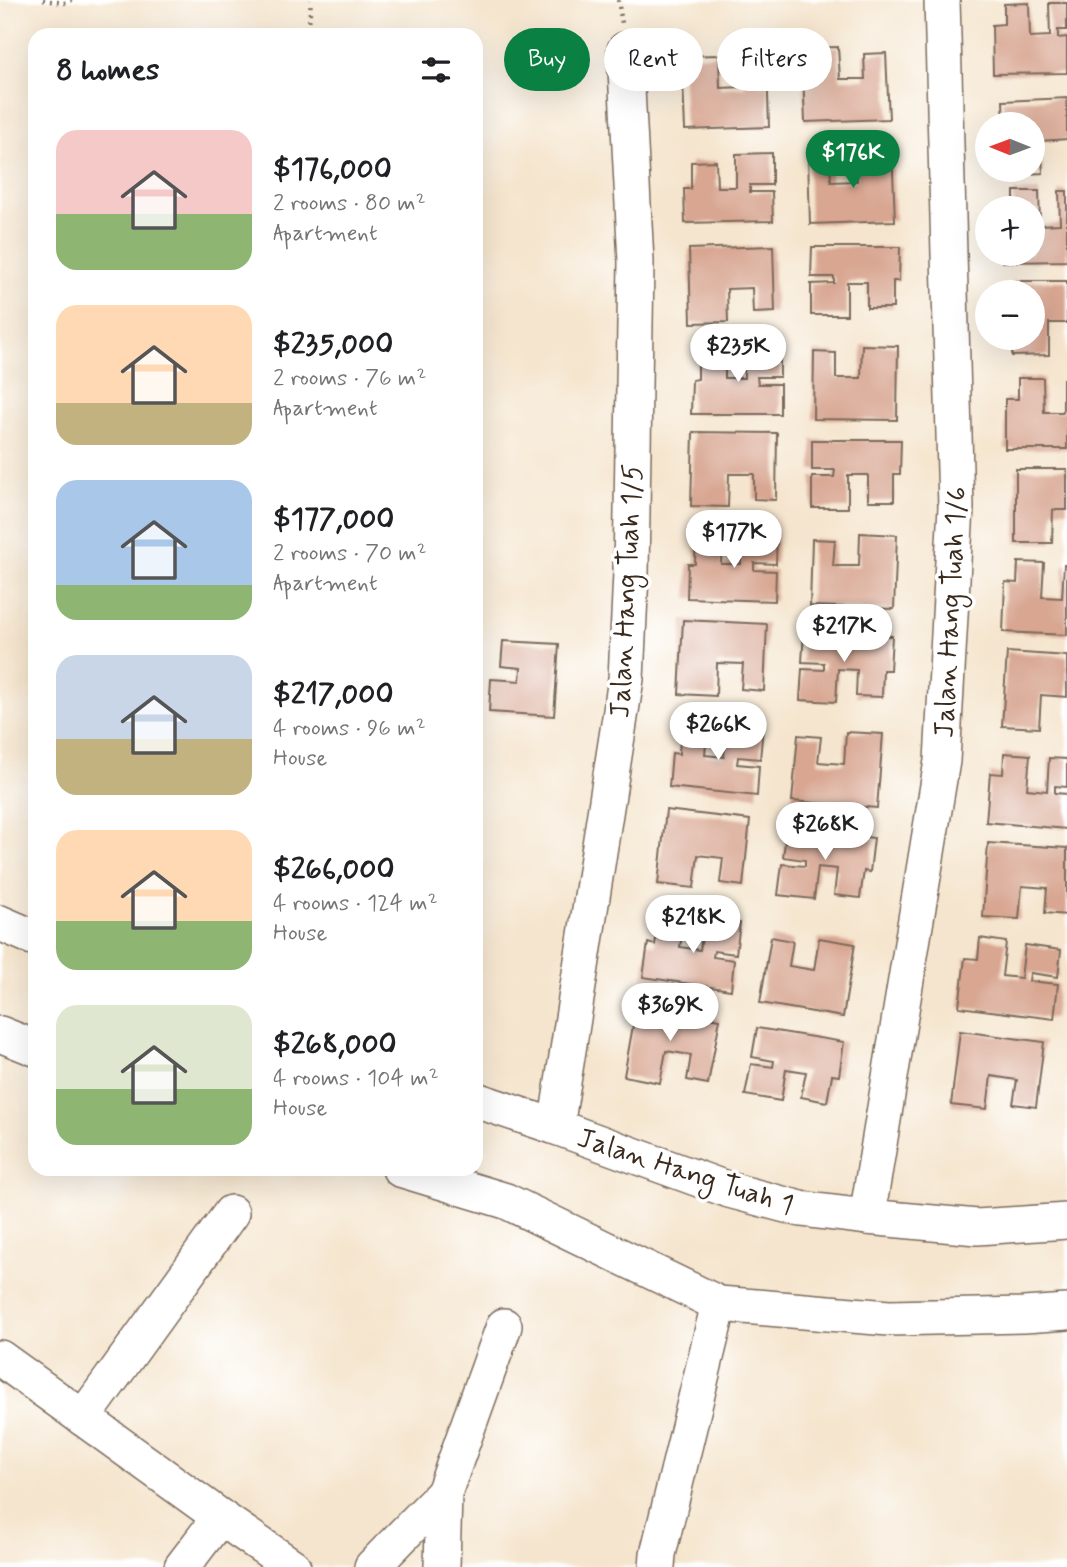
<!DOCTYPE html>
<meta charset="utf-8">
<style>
body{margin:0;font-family:Mynerve,sans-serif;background:#f6f6f6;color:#202124;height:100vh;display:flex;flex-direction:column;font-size:26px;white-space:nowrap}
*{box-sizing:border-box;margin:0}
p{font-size:23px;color:#757577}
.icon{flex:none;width:38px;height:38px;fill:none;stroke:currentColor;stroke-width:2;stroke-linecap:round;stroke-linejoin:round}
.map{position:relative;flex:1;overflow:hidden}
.details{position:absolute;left:28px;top:28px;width:455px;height:1148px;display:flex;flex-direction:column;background:#fff;border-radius:21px;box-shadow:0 7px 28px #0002}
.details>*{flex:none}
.top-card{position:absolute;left:504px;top:28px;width:457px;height:63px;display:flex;gap:14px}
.needle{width:46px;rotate:271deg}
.fabs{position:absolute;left:975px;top:112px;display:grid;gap:14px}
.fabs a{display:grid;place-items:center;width:70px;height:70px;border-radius:50%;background:#fff;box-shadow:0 7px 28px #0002;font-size:35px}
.price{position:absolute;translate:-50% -60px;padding:0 16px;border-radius:24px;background:#fff;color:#222;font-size:23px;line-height:46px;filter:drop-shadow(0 2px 4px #0008)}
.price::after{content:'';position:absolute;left:50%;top:42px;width:21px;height:16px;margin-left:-10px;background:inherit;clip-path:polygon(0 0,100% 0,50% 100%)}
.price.on{background:#0b8043;color:#fff}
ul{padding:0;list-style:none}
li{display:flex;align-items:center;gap:21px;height:175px;padding:0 28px}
li span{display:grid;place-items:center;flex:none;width:196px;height:140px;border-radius:21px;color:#555}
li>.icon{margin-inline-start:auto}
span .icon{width:84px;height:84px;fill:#fffc;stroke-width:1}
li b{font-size:30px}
h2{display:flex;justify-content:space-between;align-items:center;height:84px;padding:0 28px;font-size:30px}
.pill{padding:0 24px;border-radius:32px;background:#fff;box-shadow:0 7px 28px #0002;font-size:24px;line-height:63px}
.pill.on{background:#0b8043;color:#fff}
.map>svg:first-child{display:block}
.building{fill:#d8a691}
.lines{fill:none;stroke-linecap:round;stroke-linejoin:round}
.minor-casing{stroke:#7c6b5c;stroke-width:38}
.path{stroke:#7c6b5c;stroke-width:4.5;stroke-dasharray:2 5;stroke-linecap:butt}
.minor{stroke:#fff;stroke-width:35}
.labels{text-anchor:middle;stroke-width:7;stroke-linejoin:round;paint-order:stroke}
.street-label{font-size:28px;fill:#3b2a1e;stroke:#fff}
</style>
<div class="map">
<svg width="1067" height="1567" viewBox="0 0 1067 1567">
<rect width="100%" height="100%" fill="#fff"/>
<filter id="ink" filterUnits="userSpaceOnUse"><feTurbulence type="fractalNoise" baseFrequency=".0143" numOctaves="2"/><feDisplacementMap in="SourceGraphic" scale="14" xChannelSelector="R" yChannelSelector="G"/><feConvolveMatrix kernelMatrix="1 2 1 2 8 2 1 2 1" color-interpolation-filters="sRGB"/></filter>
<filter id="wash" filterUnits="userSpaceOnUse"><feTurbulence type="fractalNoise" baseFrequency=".00686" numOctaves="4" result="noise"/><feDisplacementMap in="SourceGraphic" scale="28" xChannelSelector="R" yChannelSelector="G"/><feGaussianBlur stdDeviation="1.57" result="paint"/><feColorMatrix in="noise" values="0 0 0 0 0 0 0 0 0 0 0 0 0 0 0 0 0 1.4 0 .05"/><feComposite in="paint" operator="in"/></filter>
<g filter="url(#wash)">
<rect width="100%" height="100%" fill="#f5e5ce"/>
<g id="blocks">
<!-- building -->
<g class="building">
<polygon points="1029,3 1030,37 1050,36 1049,3 1067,3 1067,30 1058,30 1058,38 1067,37 1067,73 993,74 992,25 1004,24 1004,4"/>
<polygon points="838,47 840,79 865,79 864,54 886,53 889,119 805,122 802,48"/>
<polygon points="719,55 720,88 745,87 745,62 767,61 769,127 685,130 682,56"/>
<polygon points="1067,98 1067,139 1041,141 1043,173 1006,175 1006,170 1032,170 1032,124 1004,124 1003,101"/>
<polygon points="892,147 895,221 810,224 808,157 830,157 831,182 857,181 856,148"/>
<polygon points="772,153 772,185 750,185 750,192 772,192 773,221 685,223 684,189 691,189 691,162 716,161 717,187 736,187 736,154"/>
<polygon points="1014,191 1039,191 1040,225 1060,224 1059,191 1067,191 1067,261 1003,262 1002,254 1032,254 1032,208 1014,208"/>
<polygon points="773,246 775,312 753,313 752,288 727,289 728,322 691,323 689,249"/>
<polygon points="812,247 900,247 899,281 893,281 893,308 867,308 867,282 847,282 847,315 811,315 811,284 834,283 834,277 811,277"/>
<polygon points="1013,281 1067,281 1067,323 1049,323 1049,355 1012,356 1013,338 1032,338 1032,292 1013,292"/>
<polygon points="862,345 898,346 897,420 813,419 814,352 836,353 836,378 861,378"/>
<polygon points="744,346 780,346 780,377 757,377 758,384 780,384 780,414 691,414 692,380 698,379 698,352 725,353 725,378 744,378"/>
<polygon points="1018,378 1043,378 1044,412 1063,412 1063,379 1067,379 1067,449 1005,449 1005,399 1018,399"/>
<polygon points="693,432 777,433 776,500 754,499 754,474 729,474 728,507 691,506"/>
<polygon points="812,440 901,440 900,474 894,474 894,501 868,501 868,475 848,475 848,508 812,508 812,477 834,477 835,470 812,470"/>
<polygon points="1016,469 1067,469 1067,510 1053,510 1052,543 1016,543"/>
<polygon points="742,531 777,532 776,564 754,563 754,570 776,571 775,601 687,598 688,564 695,564 696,537 722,538 721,564 741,564"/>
<polygon points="860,533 897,535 894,609 810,606 812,539 835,540 833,566 859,566"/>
<polygon points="1018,562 1044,563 1042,597 1062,598 1064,565 1067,565 1067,635 1003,632 1005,582 1017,583"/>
<polygon points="683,620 767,624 764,691 741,689 743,664 717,663 716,696 679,694"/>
<polygon points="804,632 892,636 890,670 883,670 882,697 856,696 857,670 838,669 836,702 800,700 802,669 824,670 824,663 802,662"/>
<polygon points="503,641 559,644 554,716 489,712 491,679 520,681 521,668 501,666"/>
<polygon points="1007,652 1067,656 1067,697 1041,695 1039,728 1002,726"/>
<polygon points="727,725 763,728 760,759 738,757 737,764 759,766 757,796 669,787 672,753 679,754 681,727 707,730 705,755 724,757"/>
<polygon points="846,732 883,734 877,808 792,801 798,735 821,737 818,762 844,764"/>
<polygon points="1004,753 1030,755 1027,789 1047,791 1049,758 1067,759 1067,787 1055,786 1055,793 1067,794 1067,829 986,822 990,773 1003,774"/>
<polygon points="666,810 750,820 743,886 720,883 723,858 698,855 694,888 658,884"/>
<polygon points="787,827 874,838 870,872 864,871 860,898 834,895 837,869 818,867 814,899 778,895 782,864 805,866 805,860 783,857"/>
<polygon points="988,843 1067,848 1067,915 1045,913 1047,888 1022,886 1019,919 983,917"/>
<polygon points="705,917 740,923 736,954 714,951 713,957 734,960 731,990 643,977 648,943 655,945 659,918 684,922 680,947 700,950"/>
<polygon points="771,937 793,941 789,966 814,970 819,938 855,944 843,1017 760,1003"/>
<polygon points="980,938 1006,942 1002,976 1021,978 1025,945 1061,950 1058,977 1030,973 1029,981 1058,984 1054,1019 959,1007 965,958 978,959"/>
<polygon points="637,1003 720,1019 708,1084 687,1080 691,1055 666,1051 660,1083 624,1076"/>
<polygon points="757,1028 844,1042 839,1076 832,1075 827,1102 801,1097 806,1072 786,1069 781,1101 745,1095 751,1064 773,1067 774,1061 752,1057"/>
<polygon points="960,1031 1044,1042 1036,1107 1013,1104 1017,1080 991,1076 987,1109 951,1105"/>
</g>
</g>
</g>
<g filter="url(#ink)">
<use href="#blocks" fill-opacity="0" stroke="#7c6b5c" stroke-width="2"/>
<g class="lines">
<defs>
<g id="minor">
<polyline points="0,923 35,938"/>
<polyline points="0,1034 35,1048"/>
<polyline points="476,1100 556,1127 729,1190 801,1209 867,1217 977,1227 1067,1221"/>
<polyline points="556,1127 626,679 631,573 636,262 625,50"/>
<polyline points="400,1169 506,1201 719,1304 889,1318 1024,1315 1067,1312"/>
<polyline points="867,1217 942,761 956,507 942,0"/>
<polyline points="0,1358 220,1517 293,1567"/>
<polyline points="83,1418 231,1213"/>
<polyline points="182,1567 220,1517"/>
<polyline points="372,1567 444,1493"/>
<polyline points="442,1567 444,1493 504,1326"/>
<polyline points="657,1567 658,1554 719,1304"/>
</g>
</defs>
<!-- minor casing -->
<use href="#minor" class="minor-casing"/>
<!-- path -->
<g class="path">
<polyline points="43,0 64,3 72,0"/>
<polyline points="618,0 622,23"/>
<polyline points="308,35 311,0"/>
</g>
<!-- minor -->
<use href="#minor" class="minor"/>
</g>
</g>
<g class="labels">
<!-- street labels -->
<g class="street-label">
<text transform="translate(625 591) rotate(-87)" y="10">Jalan Hang Tuah 1/5</text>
<text transform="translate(949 612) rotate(-87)" y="10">Jalan Hang Tuah 1/6</text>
<text transform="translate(686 1170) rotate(18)" y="10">Jalan Hang Tuah 1</text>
</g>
</g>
</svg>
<div class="fabs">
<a><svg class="needle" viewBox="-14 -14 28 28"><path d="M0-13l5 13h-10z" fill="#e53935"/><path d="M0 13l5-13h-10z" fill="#757577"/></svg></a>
<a>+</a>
<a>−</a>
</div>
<b class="price on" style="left:853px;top:190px">$176K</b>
<b class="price" style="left:738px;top:384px">$235K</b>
<b class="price" style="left:734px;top:570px">$177K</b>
<b class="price" style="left:844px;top:664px">$217K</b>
<b class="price" style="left:718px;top:762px">$266K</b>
<b class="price" style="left:825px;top:862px">$268K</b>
<b class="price" style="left:693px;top:955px">$218K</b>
<b class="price" style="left:670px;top:1043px">$369K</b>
<div class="top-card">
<a class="pill on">Buy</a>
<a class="pill">Rent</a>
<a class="pill">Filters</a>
</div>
<section class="details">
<h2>8 homes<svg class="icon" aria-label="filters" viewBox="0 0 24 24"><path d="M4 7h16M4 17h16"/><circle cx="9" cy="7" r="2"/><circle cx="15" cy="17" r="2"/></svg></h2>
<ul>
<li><span style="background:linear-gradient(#f6c9c9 60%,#8fb573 0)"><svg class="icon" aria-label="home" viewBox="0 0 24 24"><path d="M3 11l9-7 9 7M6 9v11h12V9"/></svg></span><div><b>$176,000</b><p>2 rooms · 80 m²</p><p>Apartment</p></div></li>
<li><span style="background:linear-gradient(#ffd9b3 70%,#c2b280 0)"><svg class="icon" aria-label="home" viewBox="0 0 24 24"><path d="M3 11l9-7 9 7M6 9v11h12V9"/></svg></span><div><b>$235,000</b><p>2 rooms · 76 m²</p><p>Apartment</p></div></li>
<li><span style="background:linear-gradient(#a9c7e8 75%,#8fb573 0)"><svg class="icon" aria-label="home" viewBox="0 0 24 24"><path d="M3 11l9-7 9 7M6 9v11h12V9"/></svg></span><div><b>$177,000</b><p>2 rooms · 70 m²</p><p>Apartment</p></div></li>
<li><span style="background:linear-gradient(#c9d6e8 60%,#c2b280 0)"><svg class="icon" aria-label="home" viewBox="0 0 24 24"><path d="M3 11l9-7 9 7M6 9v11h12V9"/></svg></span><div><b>$217,000</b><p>4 rooms · 96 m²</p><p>House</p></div></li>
<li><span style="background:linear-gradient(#ffd9b3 65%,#8fb573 0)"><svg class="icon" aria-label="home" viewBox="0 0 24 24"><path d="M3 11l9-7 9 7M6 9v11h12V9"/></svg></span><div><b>$266,000</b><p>4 rooms · 124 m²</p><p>House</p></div></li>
<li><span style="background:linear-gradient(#dfe7d0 60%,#8fb573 0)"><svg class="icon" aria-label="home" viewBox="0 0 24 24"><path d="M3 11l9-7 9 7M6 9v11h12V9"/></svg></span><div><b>$268,000</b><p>4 rooms · 104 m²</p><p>House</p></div></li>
</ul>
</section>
</div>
